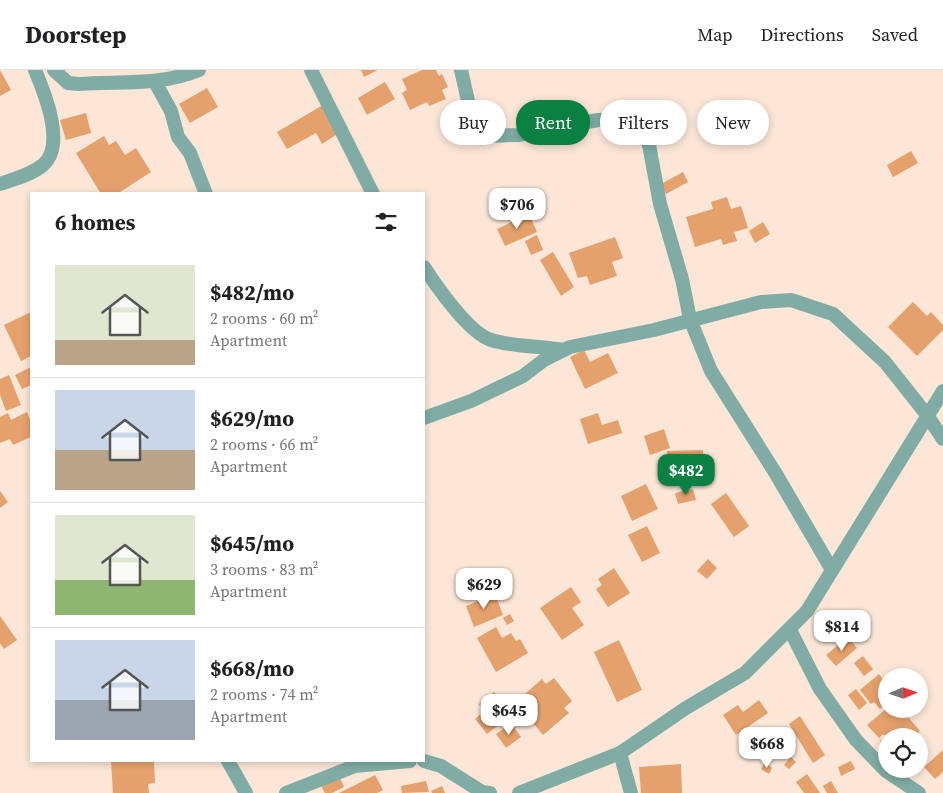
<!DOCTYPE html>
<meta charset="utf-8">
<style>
body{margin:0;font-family:"Source Serif 4",serif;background:#f6f6f6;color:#202124;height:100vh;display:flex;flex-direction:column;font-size:19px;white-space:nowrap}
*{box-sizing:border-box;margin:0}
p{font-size:16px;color:#757577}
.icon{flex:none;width:28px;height:28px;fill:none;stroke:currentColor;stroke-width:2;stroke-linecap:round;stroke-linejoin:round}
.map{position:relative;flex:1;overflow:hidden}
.drawer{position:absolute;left:30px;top:122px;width:395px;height:570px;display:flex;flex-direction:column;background:#fff;border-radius:0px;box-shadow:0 2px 8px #0003}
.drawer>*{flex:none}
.hud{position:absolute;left:440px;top:30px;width:428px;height:45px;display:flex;gap:10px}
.needle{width:32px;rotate:88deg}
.controls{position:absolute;left:878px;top:598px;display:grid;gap:10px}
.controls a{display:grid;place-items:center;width:50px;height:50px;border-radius:50%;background:#fff;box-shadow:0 2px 8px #0003;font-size:25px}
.price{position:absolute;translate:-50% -42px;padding:0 11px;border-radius:10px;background:#fff;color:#222;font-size:16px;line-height:32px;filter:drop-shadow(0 1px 2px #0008)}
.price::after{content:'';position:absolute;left:50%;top:30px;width:15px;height:11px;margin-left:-8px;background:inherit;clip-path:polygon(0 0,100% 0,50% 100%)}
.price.current{background:#0b8043;color:#fff}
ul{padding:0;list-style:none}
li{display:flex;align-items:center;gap:15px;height:125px;padding:0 25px}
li+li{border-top:1px solid #e0e0e0}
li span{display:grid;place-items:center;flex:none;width:140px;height:100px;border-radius:0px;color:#555}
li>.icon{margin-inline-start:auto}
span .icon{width:60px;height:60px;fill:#fffc;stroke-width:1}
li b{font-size:21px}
h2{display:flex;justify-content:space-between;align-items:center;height:60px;padding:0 25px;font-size:21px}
.chip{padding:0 18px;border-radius:22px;background:#fff;box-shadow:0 2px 8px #0003;font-size:18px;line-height:45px}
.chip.current{background:#0b8043;color:#fff}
header{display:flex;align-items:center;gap:30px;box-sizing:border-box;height:70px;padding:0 25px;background:#fff;border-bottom:1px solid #e0e0e0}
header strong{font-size:24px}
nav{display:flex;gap:28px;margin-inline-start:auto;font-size:18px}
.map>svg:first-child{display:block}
.building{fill:#e5a16c}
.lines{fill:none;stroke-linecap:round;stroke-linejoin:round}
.minor{stroke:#80aca5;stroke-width:14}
</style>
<header>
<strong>Doorstep</strong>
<nav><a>Map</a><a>Directions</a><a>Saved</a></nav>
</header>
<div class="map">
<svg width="943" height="723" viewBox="0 0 943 723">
<rect width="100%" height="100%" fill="#fbe6d7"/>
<!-- building -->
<g class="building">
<polygon points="0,0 11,20 0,26"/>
<polygon points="361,0 378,0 364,7"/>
<polygon points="422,0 436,0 439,6 442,4 448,17 442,20 446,29 429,36 427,32 410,40 402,23 407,20 402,9"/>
<polygon points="385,12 395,29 367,45 358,28"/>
<polygon points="207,18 218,37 190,53 179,34"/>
<polygon points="323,35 339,63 322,74 316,63 287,79 277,62"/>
<polygon points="86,43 91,63 66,70 60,50"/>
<polygon points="104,66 109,75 116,71 125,85 136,78 151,102 117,124 101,124 76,83"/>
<polygon points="911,81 918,93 893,107 887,95"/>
<polygon points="683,102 688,112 666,124 661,114"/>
<polygon points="727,127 731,139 741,136 748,158 734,162 737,171 723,175 721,169 695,177 686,147 713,139 711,132"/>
<polygon points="529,144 537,162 505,176 497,159"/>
<polygon points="763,152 770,164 755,173 749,161"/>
<polygon points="537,165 543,180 531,185 525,171"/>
<polygon points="615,167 623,188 612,192 617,206 590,215 587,206 578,208 569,183"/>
<polygon points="553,182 574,217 561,226 540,190"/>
<polygon points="913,232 927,246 931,242 943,255 943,260 917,286 888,257"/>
<polygon points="31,242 31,286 21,291 4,255"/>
<polygon points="584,280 590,292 608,283 618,303 585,319 570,287"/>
<polygon points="31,297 31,315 22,319 15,305"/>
<polygon points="9,305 21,335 6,341 0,325 0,309"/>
<polygon points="27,342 31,352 31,367 13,375 10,369 0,373 0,347 8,343 11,350"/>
<polygon points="598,343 602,355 618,350 622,363 588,374 580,349"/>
<polygon points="664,359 670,378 650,385 644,366"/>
<polygon points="703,380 703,409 689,409 688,415 677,415 677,410 673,410 673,402 667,403 667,381"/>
<polygon points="646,414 658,439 632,451 621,426"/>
<polygon points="693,419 696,430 678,434 675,423"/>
<polygon points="0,421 8,432 0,438"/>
<polygon points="726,423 749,456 734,467 711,434"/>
<polygon points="647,456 660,483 642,492 628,465"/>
<polygon points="708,489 717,498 707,509 697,501"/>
<polygon points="614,498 630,523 608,537 596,519 602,515 598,509"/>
<polygon points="571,517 581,532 572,538 584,555 562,570 540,538"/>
<polygon points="495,524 503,545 474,557 466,536"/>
<polygon points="510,544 514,551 507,555 503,548"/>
<polygon points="0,546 17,570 4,579 0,573"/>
<polygon points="496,557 502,568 511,563 516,571 520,569 528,583 496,602 477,568"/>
<polygon points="848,567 857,578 836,596 826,585"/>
<polygon points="619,570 642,620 617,632 594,582"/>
<polygon points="863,586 873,599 864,606 854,593"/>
<polygon points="879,604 886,613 886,634 880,639 874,632 871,634 860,620"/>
<polygon points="554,608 572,631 564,638 569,643 543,665 516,632 542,609 546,614"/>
<polygon points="856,619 867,633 859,640 848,625"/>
<polygon points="494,622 511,645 487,664 475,649 484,641 479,634"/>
<polygon points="759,630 768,643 736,665 723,645 738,635 743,642"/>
<polygon points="886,639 908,639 904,642 920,661 914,666 886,666 886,678 880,671 885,666 883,664 879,668 867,655"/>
<polygon points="800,646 825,685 813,693 789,654"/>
<polygon points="511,653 521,667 506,678 496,664"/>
<polygon points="757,674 762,681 753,688 748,680"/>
<polygon points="943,680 943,702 935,709 924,697"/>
<polygon points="791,687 796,692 789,699 784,695"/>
<polygon points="111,691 154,691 155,713 148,714 149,723 113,723"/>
<polygon points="851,691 855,699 841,706 838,697"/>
<polygon points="765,693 772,698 769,704 761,699"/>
<polygon points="681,694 682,723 641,723 639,697"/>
<polygon points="807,704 820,723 804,723 796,712"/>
<polygon points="339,705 344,717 332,723 325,723 320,714"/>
<polygon points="375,705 383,720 377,723 339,723"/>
<polygon points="426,711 429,722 402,723 401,716"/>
<polygon points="831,711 838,723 827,723 823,716"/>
<polygon points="442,716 445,723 432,723 431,721"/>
</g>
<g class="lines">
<!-- minor -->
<g class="minor">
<path d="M54,0L68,13L79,14C121,11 160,16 199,0"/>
<polyline points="311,0 373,124"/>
<polyline points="461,0 474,57 484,66 518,65 598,50 619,49 633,54 643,61 649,75 660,134 682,209 690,249 711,301 776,404 832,500"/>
<polyline points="155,12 171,41 178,67 190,83 206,124"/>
<path d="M0,114C14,109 31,105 43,95C66,75 45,24 35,0"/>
<path d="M424,197C437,217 469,263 491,270C514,277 541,276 564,280"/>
<polyline points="424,348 471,331 523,306 544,290 570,277 654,260 761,232 791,230 833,244 885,292 927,345 943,369"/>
<polyline points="790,560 820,619 856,670 886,701 919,723"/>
<polyline points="620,683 631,723"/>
<polyline points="228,691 246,723"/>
<polyline points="424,691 441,696 482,722 490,723"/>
<polyline points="286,723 355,696 410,691"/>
<polyline points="519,723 620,683 686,638 745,603 807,541 943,321"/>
</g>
</g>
</svg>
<div class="controls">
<a><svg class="needle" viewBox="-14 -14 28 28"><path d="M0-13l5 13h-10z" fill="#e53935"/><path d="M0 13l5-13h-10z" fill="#757577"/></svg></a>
<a><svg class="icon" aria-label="locate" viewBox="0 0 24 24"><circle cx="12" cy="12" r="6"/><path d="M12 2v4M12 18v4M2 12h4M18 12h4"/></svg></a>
</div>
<b class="price" style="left:517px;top:160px">$706</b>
<b class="price current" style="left:686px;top:426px">$482</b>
<b class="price" style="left:484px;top:540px">$629</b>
<b class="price" style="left:842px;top:582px">$814</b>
<b class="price" style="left:509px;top:666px">$645</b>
<b class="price" style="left:767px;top:699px">$668</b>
<div class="hud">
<a class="chip">Buy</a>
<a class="chip current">Rent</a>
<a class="chip">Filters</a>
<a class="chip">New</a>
</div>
<section class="drawer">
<h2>6 homes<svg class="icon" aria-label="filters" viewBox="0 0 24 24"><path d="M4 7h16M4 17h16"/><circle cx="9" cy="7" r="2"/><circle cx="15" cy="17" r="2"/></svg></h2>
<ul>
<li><span style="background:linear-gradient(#dfe7d0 75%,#b9a48a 0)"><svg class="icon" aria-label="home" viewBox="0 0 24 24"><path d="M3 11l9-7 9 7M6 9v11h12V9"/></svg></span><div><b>$482/mo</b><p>2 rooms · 60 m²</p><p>Apartment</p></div></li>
<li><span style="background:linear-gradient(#c9d6e8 60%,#b9a48a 0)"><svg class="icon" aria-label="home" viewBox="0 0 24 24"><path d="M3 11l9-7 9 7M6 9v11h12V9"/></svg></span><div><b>$629/mo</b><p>2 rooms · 66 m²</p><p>Apartment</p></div></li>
<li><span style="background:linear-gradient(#dfe7d0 65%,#8fb573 0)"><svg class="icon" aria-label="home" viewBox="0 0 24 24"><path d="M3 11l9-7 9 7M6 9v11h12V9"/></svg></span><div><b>$645/mo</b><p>3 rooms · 83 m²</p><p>Apartment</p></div></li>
<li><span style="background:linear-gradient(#c9d6e8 60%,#9aa5b1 0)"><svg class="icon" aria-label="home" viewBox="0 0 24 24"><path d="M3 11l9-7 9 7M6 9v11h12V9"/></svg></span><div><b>$668/mo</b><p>2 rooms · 74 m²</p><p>Apartment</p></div></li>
</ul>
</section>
</div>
